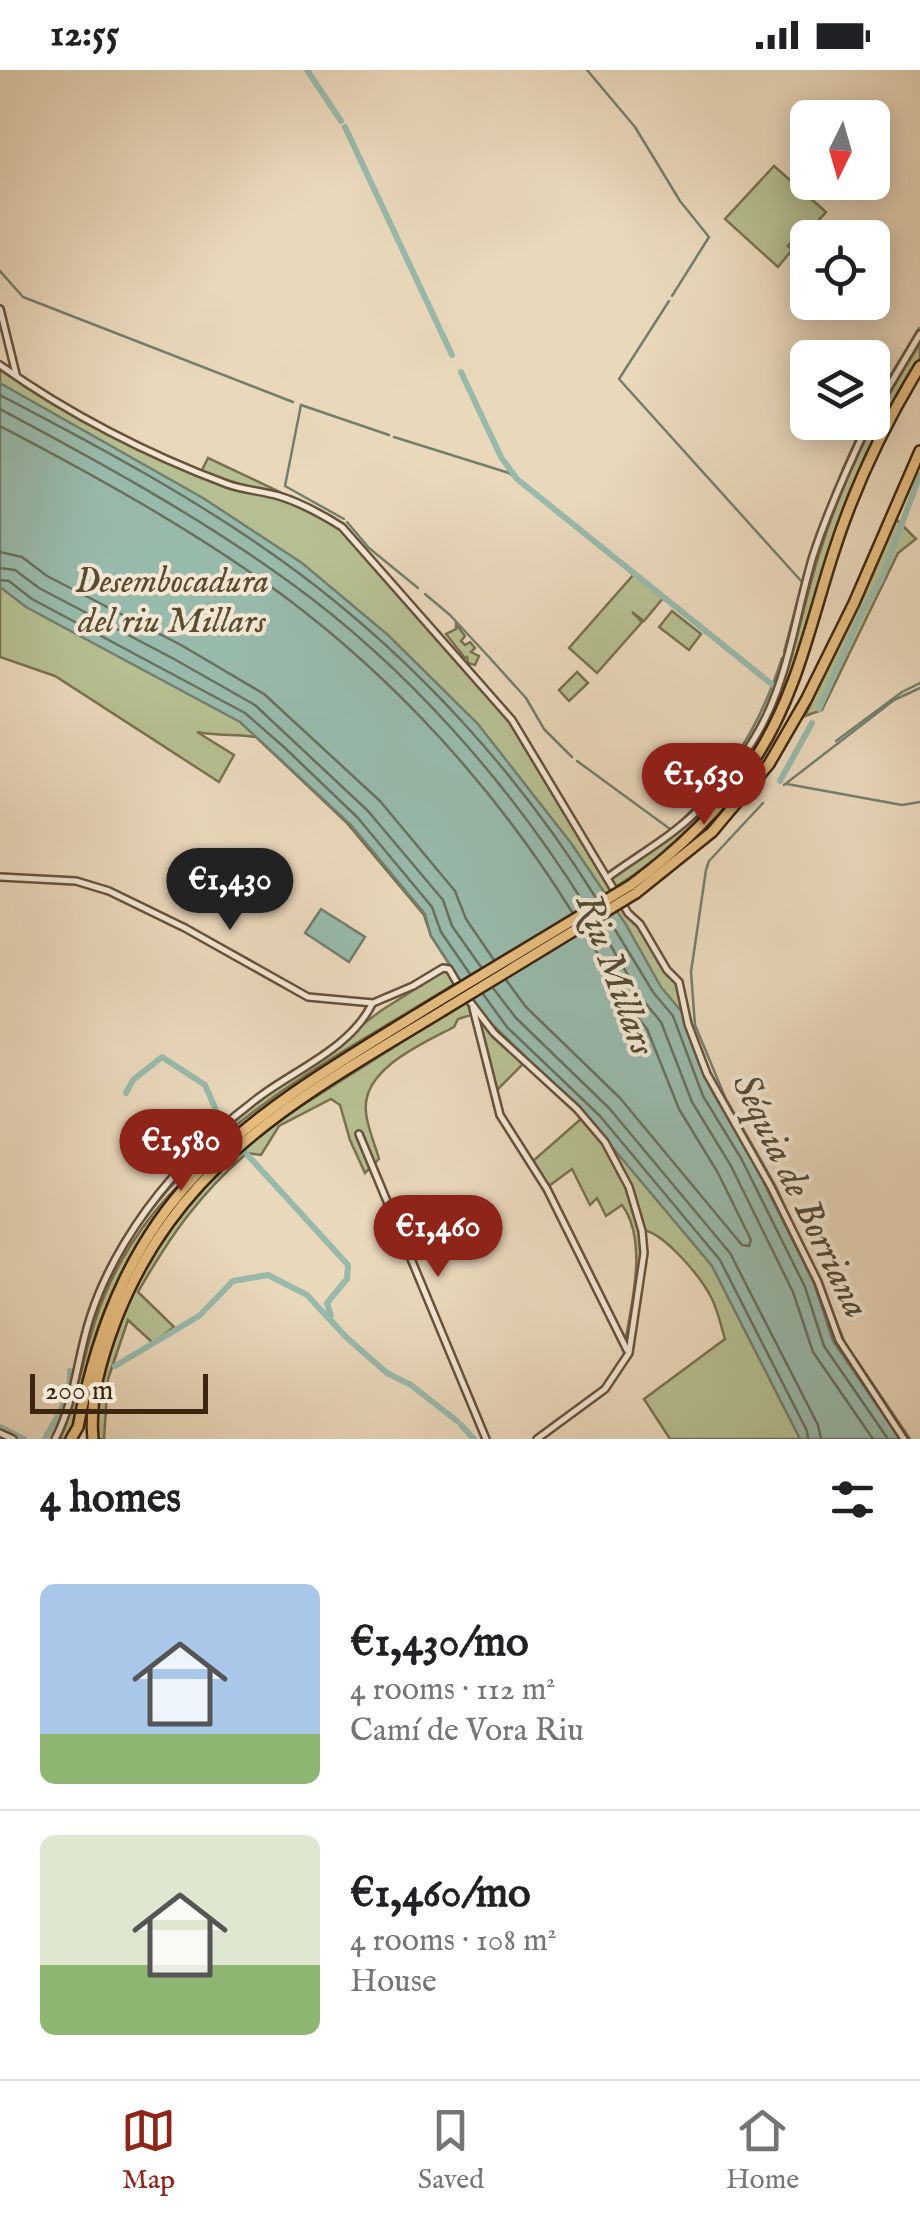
<!DOCTYPE html>
<meta charset="utf-8">
<style>
body{margin:0;font-family:"IM FELL English",serif;background:#f6f6f6;color:#202124;height:100vh;display:flex;flex-direction:column;font-size:38px;white-space:nowrap}
*{box-sizing:border-box;margin:0}
p{font-size:32px;color:#757577}
.icon{flex:none;width:55px;height:55px;fill:none;stroke:currentColor;stroke-width:2;stroke-linecap:round;stroke-linejoin:round}
.map{position:relative;height:1369px;overflow:hidden}
.sheet{display:flex;flex-direction:column;background:#fff;flex:1}
.sheet>*{flex:none}
.needle{width:65px;rotate:185deg}
.tools{position:absolute;left:790px;top:30px;display:grid;gap:20px}
.tools a{display:grid;place-items:center;width:100px;height:100px;border-radius:15px;background:#fff;box-shadow:0 5px 25px #0003;font-size:50px}
.scale{position:absolute;left:30px;bottom:25px;width:178px;box-sizing:border-box;padding-left:10px;border:5px solid #3c260f;border-top:0;font-size:28px;line-height:35px;white-space:nowrap;color:#3c260f;-webkit-text-stroke:8px #f1e6d3;paint-order:stroke}
.price{position:absolute;translate:-50% -85px;padding:0 22px;border-radius:35px;background:#8f2418;color:#fff;font-size:32px;line-height:65px;filter:drop-shadow(0 2px 5px #0008)}
.price::after{content:'';position:absolute;left:50%;top:60px;width:30px;height:22px;margin-left:-15px;background:inherit;clip-path:polygon(0 0,100% 0,50% 100%)}
.price.current{background:#222;color:#fff}
ul{padding:0;list-style:none}
li{display:flex;align-items:center;gap:30px;height:250px;padding:0 40px}
li+li{border-top:2px solid #e0e0e0}
li span{display:grid;place-items:center;flex:none;width:280px;height:200px;border-radius:15px;color:#555}
li>.icon{margin-inline-start:auto}
span .icon{width:120px;height:120px;fill:#fffc;stroke-width:1}
li b{font-size:42px}
h2{display:flex;justify-content:space-between;align-items:center;height:120px;padding:0 40px;font-size:42px}
.status{display:flex;justify-content:space-between;align-items:center;height:70px;padding:0 50px;background:#fff;direction:ltr}
.status svg{height:28px;fill:currentColor}
.tabs{display:flex;justify-content:space-around;align-items:center;height:140px;border-top:2px solid #e0e0e0;background:#fff;font-size:28px;color:#757577}
.tabs a{display:grid;justify-items:center;gap:5px}
.tabs .current{color:#8f2418}
.map>svg:first-child{display:block}
.green{fill:#b6bf91;stroke:#797250;stroke-width:2.5}
.water{fill:#98baab;stroke:#737f6d;stroke-width:2.5}
.lines{fill:none;stroke-linecap:round;stroke-linejoin:round}
.shore{stroke:#6a705d;stroke-width:2.5}
.stream{stroke:#737f6d;stroke-width:2.5}
.canal{stroke:#98baab;stroke-width:6}
.minor-casing{stroke:#68523a;stroke-width:10}
.primary-casing{stroke:#3c260f;stroke-width:14}
.minor{stroke:#f1e6d3;stroke-width:5}
.primary{stroke:#e5bc7e;stroke-width:9}
.primary-bridge-casing{stroke:#3c260f;stroke-width:14;stroke-linecap:butt}
.primary-bridge{stroke:#e5bc7e;stroke-width:9}
.labels{text-anchor:middle;stroke-width:8;stroke-linejoin:round;paint-order:stroke}
.park-label{font-size:35px;font-style:italic;fill:#5a4c30;stroke:#f1e6d3}
.water-label{font-size:38px;font-style:italic;fill:#534b36;stroke:#f1e6d3}
</style>
<div class="status"><b>12:55</b><svg viewBox="0 0 49 12"><path d="M0 12V9h3v3zM5 12V6h3v6zM10 12V3h3v9zM15 12V0h3v12zM26 1h20v11H26zM47 4h2v5h-2z"/></svg></div>
<div class="map">
<svg width="920" height="1369" viewBox="0 0 920 1369">
<rect width="100%" height="100%" fill="#ead8bb"/>
<filter id="stains"><feTurbulence type="fractalNoise" baseFrequency=".002" numOctaves="4"/><feColorMatrix values="0 0 0 0 .2 0 0 0 0 .09 0 0 0 0 .02 0 0 0 .5 -.17"/></filter>
<radialGradient id="worn" r=".72"><stop offset=".6" stop-color="#630" stop-opacity="0"/><stop offset="1" stop-color="#630" stop-opacity=".3"/></radialGradient>
<!-- green -->
<g class="green">
<polygon points="774,96 826,142 797,174 792,171 788,176 792,180 778,197 725,149"/>
<path d="M920,274V288C885,348 854,409 831,474C809,541 794,606 763,669L762,663C791,609 800,546 818,488C841,413 877,340 920,274Z"/>
<path d="M0,298L70,343L201,402L208,388L280,422L281,428L341,458L505,643L627,846L639,857L677,913L685,955L708,1008L769,1118L815,1212L835,1273L900,1369H670L644,1329L725,1269C721,1256 718,1241 712,1229C702,1208 666,1165 644,1160L632,1119L609,1073L482,945L431,866L424,845L346,752L256,667C237,664 215,666 197,662L234,685L219,712L55,606L0,587Z"/>
<polygon points="895,448 916,469 898,483 822,640 805,646"/>
<polygon points="635,503 664,527 644,551 632,542 642,552 597,603 569,578"/>
<polygon points="672,541 701,564 689,580 659,557"/>
<polygon points="456,554 465,566 461,571 465,575 470,572 475,578 471,582 479,586 475,595 468,593 467,587 465,588 446,564 456,559"/>
<polygon points="577,602 588,613 569,631 559,620"/>
<path d="M759,663L755,675C717,732 673,782 614,818L608,809L699,741Z"/>
<path d="M444,901L448,902L456,913C348,980 219,1045 144,1150L163,1122L228,1054L382,940Z"/>
<path d="M467,931L471,945L458,949L454,957C424,973 361,999 366,1042C367,1057 375,1074 379,1089L365,1103L350,1070L340,1035L331,1029L279,1056L261,1085L247,1083C199,1125 170,1166 138,1222L174,1257L153,1273L128,1250L108,1309L104,1369H96C96,1243 177,1132 271,1055Z"/>
<polygon points="473,938 525,992 493,1024"/>
<path d="M582,1048C613,1083 642,1132 642,1181C642,1211 633,1244 629,1274L626,1267C633,1228 647,1169 622,1135L606,1146L597,1128L590,1135L572,1099L549,1116L533,1091Z"/>
<path d="M184,1110C146,1158 114,1208 95,1267C85,1297 81,1329 72,1359L67,1369H60C77,1331 82,1291 95,1251C112,1198 144,1148 184,1110Z"/>
</g>
<!-- water -->
<g class="water">
<polygon points="0,313 203,428 302,493 388,565 478,654 571,773 625,853 661,917 682,942 694,980 712,1021 750,1085 814,1213 833,1271 900,1369 800,1369 712,1196 592,1053 483,945 431,866 425,844 351,755 240,652 26,537 0,517"/>
<polygon points="321,839 365,867 349,892 305,863"/>
</g>
<g class="lines">
<!-- shore -->
<g class="shore">
<path d="M0,325C102,378 208,435 300,504C417,592 519,704 596,828"/>
<path d="M0,339C98,391 198,446 288,511C406,596 508,712 585,835"/>
<path d="M0,356C96,406 193,460 281,524C396,609 497,721 572,842"/>
<polyline points="0,482 22,487 47,506 181,575 264,624 380,731 455,821 466,849 494,890"/>
<polyline points="0,498 15,500 39,518 174,589 255,635 368,741 443,830 452,856 481,897"/>
<polyline points="0,510 9,511 32,529 245,643 285,678 358,748 432,837 441,862 470,904"/>
<polyline points="608,848 653,922 673,946 703,1026 742,1090 805,1217 824,1276 888,1369"/>
<polyline points="598,854 642,929 661,952 692,1032 731,1096 793,1222 813,1282 873,1369"/>
<polyline points="506,910 526,937 620,1028 742,1175 749,1176 751,1170 718,1103 679,1039 647,959 629,937 585,862"/>
<polyline points="493,918 516,948 609,1038 730,1183 818,1355 821,1369"/>
<polyline points="483,924 507,957 600,1046 720,1190 807,1361 808,1369"/>
</g>
<!-- stream -->
<g class="stream">
<polyline points="587,0 635,57 680,131 709,167 672,226"/>
<polyline points="0,201 23,227 293,332"/>
<polyline points="669,231 619,309 802,512"/>
<polyline points="301,335 285,416 344,449"/>
<polyline points="301,335 389,365"/>
<polyline points="872,336 919,258"/>
<polyline points="394,367 509,403 517,409"/>
<polyline points="842,401 864,352"/>
<polyline points="347,452 369,478 418,518"/>
<polyline points="803,510 841,404"/>
<polyline points="425,524 450,545 488,586 526,628 544,659 572,687"/>
<polyline points="784,582 801,517"/>
<polyline points="836,671 902,622 920,613"/>
<polyline points="577,691 670,759"/>
<polyline points="787,714 902,735 920,732"/>
<polyline points="784,715 894,630 920,618"/>
<polyline points="763,733 709,791 706,800 691,902 695,955 725,1027 775,1115 801,1172"/>
<path d="M673,759C727,707 759,660 782,588"/>
<polyline points="818,1206 845,1273 910,1369"/>
</g>
<!-- canal -->
<g class="canal">
<polyline points="307,0 341,51"/>
<polyline points="345,57 452,285"/>
<polyline points="461,302 501,387 517,409 774,616"/>
<polyline points="819,639 862,542 881,510 920,405"/>
<polyline points="780,711 812,653"/>
<polyline points="126,1023 133,1010 162,987 205,1015 220,1049"/>
<polyline points="243,1080 348,1195 347,1209 327,1233 331,1246"/>
<polyline points="115,1296 199,1246 233,1211 268,1205 307,1225 347,1268 387,1303 411,1315 457,1351"/>
<polyline points="461,1355 474,1369"/>
<polyline points="0,1357 24,1369"/>
<path d="M45,1369C56,1348 72,1326 70,1301"/>
</g>
<defs>
<g id="minor">
<polyline points="0,239 16,304"/>
<path d="M0,295C67,343 149,385 227,414C243,420 262,421 279,426C302,433 323,445 342,457L512,650L628,843L640,854L667,900L679,912L688,954L707,1004L771,1117L818,1212L839,1270L904,1369"/>
<polyline points="872,345 920,264"/>
<polyline points="0,807 76,811 109,821 185,858 308,927 373,933 413,916 443,898 449,899 459,916"/>
<path d="M607,808C638,785 672,767 699,739C724,713 750,680 766,647C790,597 797,539 813,486C828,440 848,396 869,352"/>
<polyline points="465,925 494,963 577,1039 605,1072 629,1117 642,1161 644,1183 629,1283 605,1319 537,1369"/>
<polyline points="473,938 500,1045 547,1119 627,1280"/>
<polyline points="359,1064 486,1369"/>
<polyline points="0,1363 13,1369"/>
<path d="M55,1369C76,1329 77,1286 91,1245C107,1196 138,1147 172,1108C199,1077 229,1049 262,1025C299,998 351,977 372,934"/>
</g>
<g id="primary">
<path d="M631,815C681,778 724,737 758,684C797,622 811,552 833,484C854,418 884,355 920,296"/>
<polyline points="636,823 712,762 769,694 806,630 854,533 920,381"/>
<path d="M71,1369L78,1357C125,1113 245,1050 442,929"/>
<path d="M93,1369C89,1329 102,1287 116,1250C180,1087 306,1024 447,938"/>
</g>
</defs>
<!-- minor casing -->
<use href="#minor" class="minor-casing"/>
<!-- primary casing -->
<use href="#primary" class="primary-casing"/>
<!-- minor -->
<use href="#minor" class="minor"/>
<!-- primary -->
<use href="#primary" class="primary"/>
<defs>
<g id="primary-bridge">
<polyline points="442,929 631,815"/>
<polyline points="447,938 636,823"/>
</g>
</defs>
<!-- primary-bridge casing -->
<use href="#primary-bridge" class="primary-bridge-casing"/>
<!-- primary-bridge -->
<use href="#primary-bridge" class="primary-bridge"/>
</g>
<g class="labels">
<!-- park labels -->
<g class="park-label">
<text x="172" y="522">Desembocadura<tspan x="172" dy="40">del riu Millars</tspan></text>
</g>
<!-- water labels -->
<g class="water-label">
<text transform="translate(617 904) rotate(70)" y="13">Riu Millars</text>
<text transform="translate(802 1125) rotate(64)" y="13">Séquia de Borriana</text>
</g>
</g>
<rect width="100%" height="100%" filter="url(#stains)"/>
<rect width="100%" height="100%" fill="url(#worn)"/>
</svg>
<div class="tools">
<a><svg class="needle" viewBox="-14 -14 28 28"><path d="M0-13l5 13h-10z" fill="#e53935"/><path d="M0 13l5-13h-10z" fill="#757577"/></svg></a>
<a><svg class="icon" aria-label="locate" viewBox="0 0 24 24"><circle cx="12" cy="12" r="6"/><path d="M12 2v4M12 18v4M2 12h4M18 12h4"/></svg></a>
<a><svg class="icon" aria-label="layers" viewBox="0 0 24 24"><path d="M12 4l9 5-9 5-9-5zM3 14l9 5 9-5"/></svg></a>
</div>
<div class="scale">200 m</div>
<b class="price" style="left:704px;top:758px">€1,630</b>
<b class="price current" style="left:230px;top:863px">€1,430</b>
<b class="price" style="left:181px;top:1124px">€1,580</b>
<b class="price" style="left:438px;top:1210px">€1,460</b>
</div>
<section class="sheet">
<h2>4 homes<svg class="icon" aria-label="filters" viewBox="0 0 24 24"><path d="M4 7h16M4 17h16"/><circle cx="9" cy="7" r="2"/><circle cx="15" cy="17" r="2"/></svg></h2>
<ul>
<li><span style="background:linear-gradient(#a9c7e8 75%,#8fb573 0)"><svg class="icon" aria-label="home" viewBox="0 0 24 24"><path d="M3 11l9-7 9 7M6 9v11h12V9"/></svg></span><div><b>€1,430/mo</b><p>4 rooms · 112 m²</p><p>Camí de Vora Riu</p></div></li>
<li><span style="background:linear-gradient(#dfe7d0 65%,#8fb573 0)"><svg class="icon" aria-label="home" viewBox="0 0 24 24"><path d="M3 11l9-7 9 7M6 9v11h12V9"/></svg></span><div><b>€1,460/mo</b><p>4 rooms · 108 m²</p><p>House</p></div></li>
</ul>
</section>
<nav class="tabs">
<a class="current"><svg class="icon" aria-label="map" viewBox="0 0 24 24"><path d="M3 6l6-2 6 2 6-2v14l-6 2-6-2-6 2zM9 4v14M15 6v14"/></svg>Map</a>
<a><svg class="icon" aria-label="saved" viewBox="0 0 24 24"><path d="M7 4h10v16l-5-4-5 4z"/></svg>Saved</a>
<a><svg class="icon" aria-label="home" viewBox="0 0 24 24"><path d="M3 11l9-7 9 7M6 9v11h12V9"/></svg>Home</a>
</nav>
